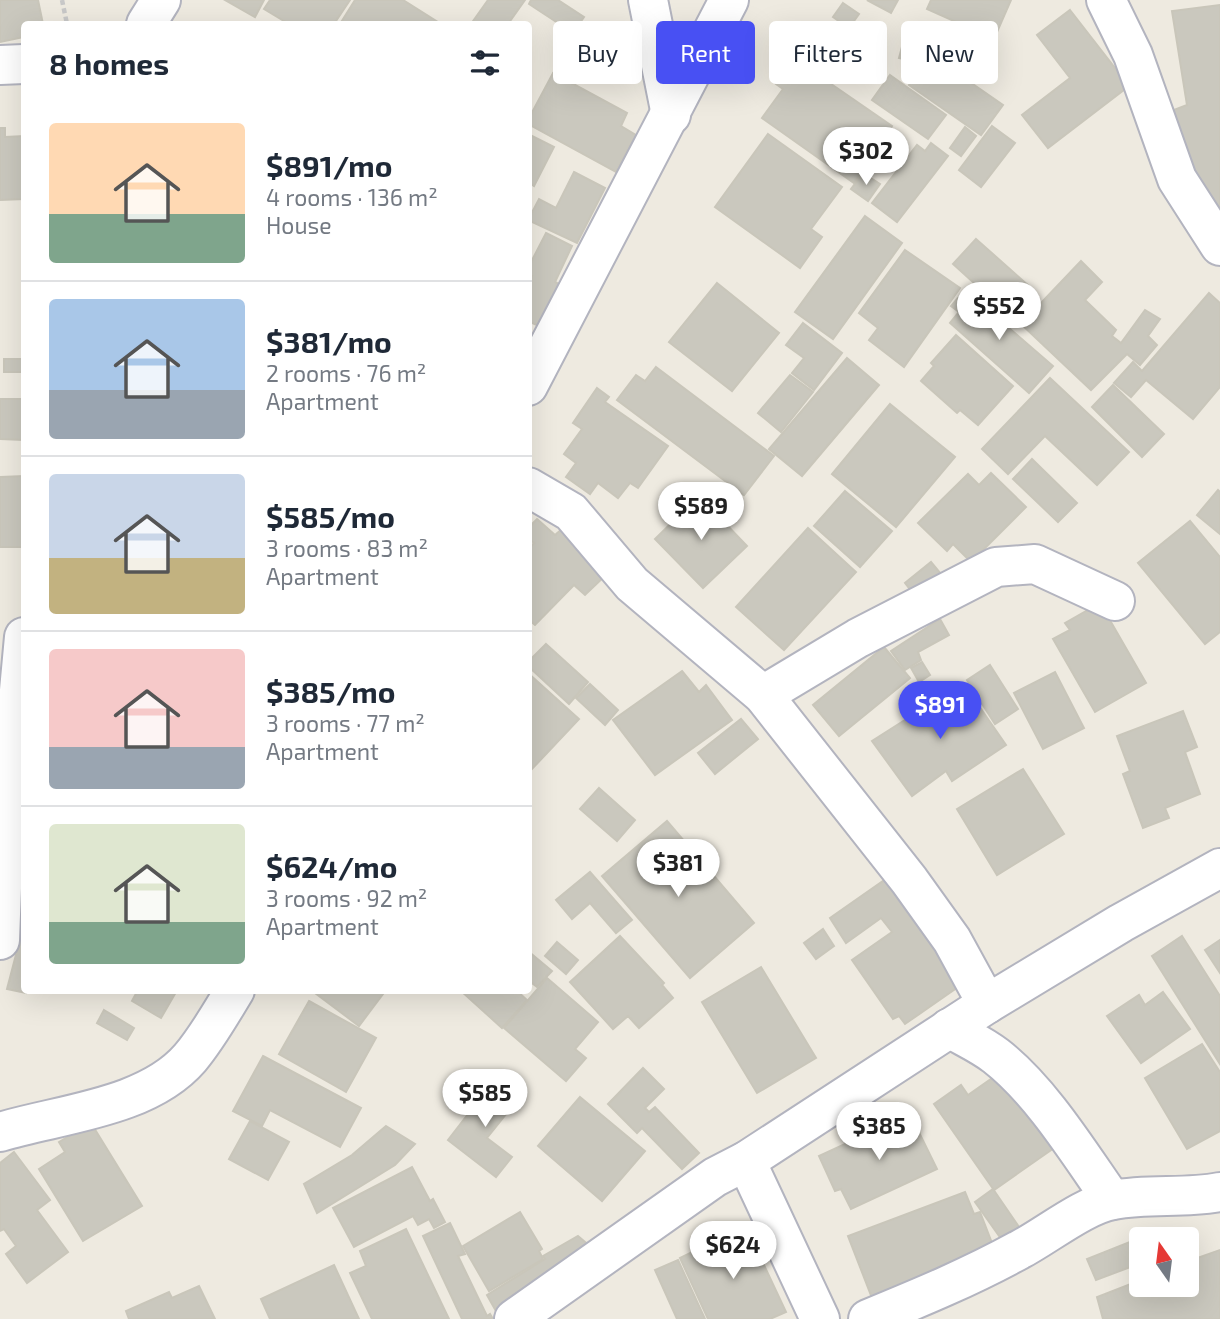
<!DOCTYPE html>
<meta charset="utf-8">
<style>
body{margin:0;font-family:"Exo 2",sans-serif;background:#f2f2f3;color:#1f2937;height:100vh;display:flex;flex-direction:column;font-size:26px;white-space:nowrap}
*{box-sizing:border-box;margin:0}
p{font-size:23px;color:#747a83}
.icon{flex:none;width:38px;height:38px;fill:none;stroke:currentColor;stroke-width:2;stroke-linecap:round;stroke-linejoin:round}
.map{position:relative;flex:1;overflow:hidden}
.details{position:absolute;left:21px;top:21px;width:511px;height:973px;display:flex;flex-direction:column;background:#fff;border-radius:7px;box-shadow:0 7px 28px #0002}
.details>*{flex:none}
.banner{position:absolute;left:553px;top:21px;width:562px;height:63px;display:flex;gap:14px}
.needle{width:46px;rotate:346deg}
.buttons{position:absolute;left:1129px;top:1227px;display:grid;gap:14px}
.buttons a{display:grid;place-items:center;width:70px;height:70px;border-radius:7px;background:#fff;box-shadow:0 7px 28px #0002;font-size:35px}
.price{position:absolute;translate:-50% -60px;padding:0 16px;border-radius:24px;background:#fff;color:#222;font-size:23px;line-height:46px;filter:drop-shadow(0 2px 4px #0008)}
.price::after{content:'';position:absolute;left:50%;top:42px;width:21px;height:16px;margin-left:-10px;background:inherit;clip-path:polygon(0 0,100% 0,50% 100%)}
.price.on{background:#4850f3;color:#fff}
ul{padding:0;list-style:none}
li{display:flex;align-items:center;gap:21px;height:175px;padding:0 28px}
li+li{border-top:2px solid #e0e1e3}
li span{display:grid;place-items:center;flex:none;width:196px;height:140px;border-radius:7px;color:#555}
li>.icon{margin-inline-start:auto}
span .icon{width:84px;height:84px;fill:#fffc;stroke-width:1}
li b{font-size:30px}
h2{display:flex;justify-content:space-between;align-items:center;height:84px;padding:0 28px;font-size:30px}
.chip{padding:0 24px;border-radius:7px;background:#fff;box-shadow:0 7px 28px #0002;font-size:24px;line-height:63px}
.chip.on{background:#4850f3;color:#fff}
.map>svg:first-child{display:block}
.building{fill:#cac8be;stroke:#c9c6ba;stroke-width:2}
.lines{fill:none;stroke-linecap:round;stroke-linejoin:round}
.minor-casing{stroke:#b3b4bf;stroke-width:42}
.path{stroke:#c8c8c8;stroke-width:4.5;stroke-dasharray:5 3.5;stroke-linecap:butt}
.minor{stroke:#fff;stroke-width:38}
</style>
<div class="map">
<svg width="1220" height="1319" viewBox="0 0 1220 1319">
<rect width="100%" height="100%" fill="#eeeae0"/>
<!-- building -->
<g class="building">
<polygon points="0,0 38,0 43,24 24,24 24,37 0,42"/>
<polygon points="225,0 264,0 255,17"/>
<polygon points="270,0 350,0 334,24 289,24 264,9"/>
<polygon points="355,0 403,0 441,24 340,24"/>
<polygon points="488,0 525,0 508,24 471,24"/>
<polygon points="531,0 558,0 584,17 573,33 529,4"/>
<polygon points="867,0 898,0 891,13"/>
<polygon points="931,0 1011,0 994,39 927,9"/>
<polygon points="843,3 859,14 849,28 833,17"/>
<polygon points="1220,5 1220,218 1209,202 1166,113 1187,105 1172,11"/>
<polygon points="1070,10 1129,86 1048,148 1022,115 1070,78 1037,35"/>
<polygon points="905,36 927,41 921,63 899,58"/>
<polygon points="931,55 1003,105 981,135 909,85"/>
<polygon points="795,59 892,126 854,183 762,118 783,89 776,84"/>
<polygon points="553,73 627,113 621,126 636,135 616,172 528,124 528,120"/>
<polygon points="890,75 946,115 928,139 872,100"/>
<polygon points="992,126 1015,143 981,187 959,170"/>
<polygon points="965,127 976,136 961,156 950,148"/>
<polygon points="0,128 5,128 5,137 24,136 24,199 0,200"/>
<polygon points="528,134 554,147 534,186 528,182"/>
<polygon points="768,134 842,187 811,229 822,237 800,268 715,207"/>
<polygon points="931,143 948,156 897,222 872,203 917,145 925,151"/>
<polygon points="574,172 605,188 577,243 528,220 539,199 556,208"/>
<polygon points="863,173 880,184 868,201 851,189"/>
<polygon points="865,216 902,243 833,339 795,312"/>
<polygon points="546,233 572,246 555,282 561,285 541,327 528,321 528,284 532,276 528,274 528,268"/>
<polygon points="976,239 1029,286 1006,312 953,264"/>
<polygon points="905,250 960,288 904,367 869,340 878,328 859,313"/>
<polygon points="1081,261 1102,282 1085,300 1116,330 1112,336 1121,343 1145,310 1160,319 1148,336 1157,345 1140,365 1127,354 1091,390 1021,324"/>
<polygon points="717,283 779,333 732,391 669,342"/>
<polygon points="965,290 1053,366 1029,393 950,323 959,312 951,306"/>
<polygon points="1209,293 1220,303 1220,387 1193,419 1146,380 1131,397 1114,383 1133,362 1142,371"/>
<polygon points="803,323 842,353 814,390 792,373 804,358 786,345"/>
<polygon points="956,335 1013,386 978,425 960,410 957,413 921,381 934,366 931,363"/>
<polygon points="847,358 879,385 802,476 769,449"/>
<rect x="4" y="359" width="20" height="13"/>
<polygon points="656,367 774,456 744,495 617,400 636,375 645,381"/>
<polygon points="790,375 813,392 781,432 758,413"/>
<polygon points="1050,378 1129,452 1097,485 1045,436 1008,474 982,449"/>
<polygon points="1113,385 1164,434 1142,457 1092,407"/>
<polygon points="597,388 609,397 605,402 668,446 638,488 630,483 618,498 598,483 590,494 566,477 576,463 564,454 582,429 573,423"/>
<polygon points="0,399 24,399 23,440 0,439"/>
<polygon points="890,404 955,457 896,527 832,474"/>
<polygon points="1032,459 1077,503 1058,522 1013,479"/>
<polygon points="991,473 1026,507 971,562 953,544 947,551 918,523 968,474 979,485"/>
<polygon points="24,476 24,547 0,547 0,477"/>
<polygon points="1218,490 1220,492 1220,534 1197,515"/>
<polygon points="845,491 892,531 860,567 814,526"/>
<polygon points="699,496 747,546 703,588 655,539"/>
<polygon points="537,519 555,535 563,528 609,572 585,595 574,585 535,625 528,619 528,549 534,543 528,538 528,528"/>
<polygon points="1190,521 1220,557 1220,632 1205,644 1138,563"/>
<polygon points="808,528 856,572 784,650 736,607"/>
<polygon points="931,562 946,580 919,601 905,583"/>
<polygon points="1100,603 1146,683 1095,712 1053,639 1070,630 1065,623"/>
<polygon points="940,619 949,635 918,652 921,660 905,670 891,651"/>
<polygon points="546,644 588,682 569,704 528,666 528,662"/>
<polygon points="884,647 910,678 839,736 813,705"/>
<polygon points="922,662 930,675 919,682 911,668"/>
<polygon points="990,665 1018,709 995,724 967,680"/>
<polygon points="682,671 699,692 706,685 732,720 655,775 613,720"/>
<polygon points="1055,672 1084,728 1043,749 1014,693"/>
<polygon points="528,673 579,719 532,769 528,766"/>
<polygon points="963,683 1006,745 952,781 946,771 912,796 872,741"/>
<polygon points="590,684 618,710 605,725 576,698"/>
<polygon points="1183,711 1197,747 1185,752 1200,794 1165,808 1169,818 1143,828 1123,774 1130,771 1117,736"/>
<polygon points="741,719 758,739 715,774 698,753"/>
<polygon points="1023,769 1064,834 997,875 957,809"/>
<polygon points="599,788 635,820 617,841 580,809"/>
<polygon points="667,821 754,923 690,978 602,876"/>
<polygon points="590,872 632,920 616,933 590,903 572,919 556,900"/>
<polygon points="19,873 24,874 26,993 7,989 18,947 12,946"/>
<polygon points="893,874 961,985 905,1024 899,1016 893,1019 852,960 892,932 881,918 846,943 830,918"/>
<polygon points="823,929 834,946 816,959 804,943"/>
<polygon points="620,936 664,983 662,985 673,998 639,1028 628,1016 613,1029 570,982"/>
<polygon points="1182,936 1220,996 1220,1064 1152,956"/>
<polygon points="1220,940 1220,973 1205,950"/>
<polygon points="557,942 578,960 566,974 545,956"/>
<polygon points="528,951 552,971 537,987 528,980"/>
<polygon points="761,967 816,1058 757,1093 702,1002"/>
<polygon points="547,978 598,1022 575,1049 586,1058 566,1081 504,1028"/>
<polygon points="138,990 173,990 176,992 161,1018 132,1001"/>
<polygon points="311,990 386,990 359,1026"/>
<polygon points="516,990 527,1000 502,1028 461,991"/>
<polygon points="1163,992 1190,1029 1141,1063 1107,1016 1139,995 1145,1005"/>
<polygon points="309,1001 376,1038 346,1092 279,1054"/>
<polygon points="104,1010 134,1028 127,1040 97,1023"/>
<polygon points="1202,1044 1220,1072 1220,1131 1187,1149 1145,1078"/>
<polygon points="263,1056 361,1108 340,1147 270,1110 262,1126 233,1111"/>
<polygon points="643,1068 664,1089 645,1108 649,1112 655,1107 699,1153 682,1169 642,1128 637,1133 608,1104"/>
<polygon points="1001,1072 1054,1148 994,1190 934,1104 961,1085 968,1095"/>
<polygon points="496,1078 517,1095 508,1105 511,1108 487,1138 512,1157 496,1177 448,1140"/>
<polygon points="580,1097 645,1151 602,1201 538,1146"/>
<polygon points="910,1114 937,1169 851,1209 841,1189 835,1191 819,1156"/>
<polygon points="250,1121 289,1142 268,1180 229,1159"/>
<polygon points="91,1123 142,1206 83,1241 39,1169 65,1152 59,1142"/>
<polygon points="386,1126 415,1144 395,1165 317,1213 304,1184 352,1155"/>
<polygon points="14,1152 50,1200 37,1210 68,1252 27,1283 6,1254 16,1246 4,1229 0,1231 0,1163"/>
<polygon points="412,1167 430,1201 433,1199 445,1222 434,1228 429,1219 418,1225 413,1216 354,1247 333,1208"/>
<polygon points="993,1189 1019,1227 1002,1240 975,1202"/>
<polygon points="965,1192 974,1214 980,1212 995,1251 872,1298 848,1236"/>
<polygon points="520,1212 542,1249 539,1251 543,1259 489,1291 463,1246"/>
<polygon points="450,1223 465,1254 458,1256 487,1316 490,1314 493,1319 462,1319 423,1236"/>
<polygon points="406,1229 449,1319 372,1319 350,1273 366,1266 360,1251"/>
<polygon points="749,1233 786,1312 770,1319 708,1319 680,1258 717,1240 720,1246"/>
<polygon points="578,1236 597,1252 496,1311 487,1295 545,1259 543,1256"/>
<polygon points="1140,1238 1141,1263 1096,1280 1087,1259"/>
<polygon points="1220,1250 1220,1319 1103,1319 1097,1297 1141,1280 1141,1284 1186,1284 1186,1262"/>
<polygon points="678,1260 705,1319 677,1319 655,1270"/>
<polygon points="334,1265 359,1319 270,1319 261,1299"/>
<polygon points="199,1286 215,1319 129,1319 126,1311 169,1292 172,1298"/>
</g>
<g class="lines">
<defs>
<g id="minor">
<polyline points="648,0 671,115"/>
<polyline points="1106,0 1133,55 1177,179 1220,246"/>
<polyline points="146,24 161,0"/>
<polyline points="0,65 24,64"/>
<polyline points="528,386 729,0"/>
<polyline points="528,487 571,512 632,584 763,695 909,880 952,940 987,1004"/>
<polyline points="763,695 858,638 996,567 1035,564 1115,601"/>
<polyline points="0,940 3,862 24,637"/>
<path d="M949,1028C964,1037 982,1045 996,1056C1041,1091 1079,1153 1112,1200"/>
<path d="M0,1132C59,1114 147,1108 190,1058C207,1038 221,1013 235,990"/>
<polyline points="746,1161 820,1319"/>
<polyline points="514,1319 715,1177 746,1161 987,1004 1121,923 1220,868"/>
<path d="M868,1319C919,1298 970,1277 1019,1250C1046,1236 1084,1205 1113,1200C1149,1193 1185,1199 1220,1192"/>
</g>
</defs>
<!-- minor casing -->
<use href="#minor" class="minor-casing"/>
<!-- path -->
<polyline class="path" points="62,0 67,24"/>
<!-- minor -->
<use href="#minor" class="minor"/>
</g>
</svg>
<div class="buttons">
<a><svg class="needle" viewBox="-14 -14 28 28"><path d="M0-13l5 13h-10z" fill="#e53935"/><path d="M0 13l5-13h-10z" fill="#747a83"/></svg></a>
</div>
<b class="price" style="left:866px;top:187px">$302</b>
<b class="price" style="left:999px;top:342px">$552</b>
<b class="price" style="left:701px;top:542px">$589</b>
<b class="price on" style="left:940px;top:741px">$891</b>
<b class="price" style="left:678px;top:899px">$381</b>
<b class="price" style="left:485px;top:1129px">$585</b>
<b class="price" style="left:879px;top:1162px">$385</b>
<b class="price" style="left:733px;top:1281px">$624</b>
<div class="banner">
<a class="chip">Buy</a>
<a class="chip on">Rent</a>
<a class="chip">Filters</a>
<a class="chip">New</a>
</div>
<section class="details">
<h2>8 homes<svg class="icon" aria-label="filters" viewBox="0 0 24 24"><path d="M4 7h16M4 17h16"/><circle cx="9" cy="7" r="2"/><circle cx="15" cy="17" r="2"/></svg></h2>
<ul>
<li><span style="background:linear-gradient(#ffd9b3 65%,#7fa58c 0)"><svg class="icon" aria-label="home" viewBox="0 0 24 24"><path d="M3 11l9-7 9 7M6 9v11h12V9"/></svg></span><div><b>$891/mo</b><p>4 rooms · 136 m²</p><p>House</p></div></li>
<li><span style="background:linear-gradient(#a9c7e8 65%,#9aa5b1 0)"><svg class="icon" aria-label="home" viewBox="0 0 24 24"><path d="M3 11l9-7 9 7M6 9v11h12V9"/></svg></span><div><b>$381/mo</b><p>2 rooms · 76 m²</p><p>Apartment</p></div></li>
<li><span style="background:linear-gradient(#c9d6e8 60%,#c2b280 0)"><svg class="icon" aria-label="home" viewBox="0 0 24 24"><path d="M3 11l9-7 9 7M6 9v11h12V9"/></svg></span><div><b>$585/mo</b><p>3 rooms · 83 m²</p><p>Apartment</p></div></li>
<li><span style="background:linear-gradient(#f6c9c9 70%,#9aa5b1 0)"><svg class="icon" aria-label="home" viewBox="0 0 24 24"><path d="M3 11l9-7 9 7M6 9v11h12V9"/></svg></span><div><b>$385/mo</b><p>3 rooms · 77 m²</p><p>Apartment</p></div></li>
<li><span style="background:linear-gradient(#dfe7d0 70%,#7fa58c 0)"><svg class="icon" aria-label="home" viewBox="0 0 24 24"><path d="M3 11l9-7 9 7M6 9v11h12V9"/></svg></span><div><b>$624/mo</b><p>3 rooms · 92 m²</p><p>Apartment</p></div></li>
</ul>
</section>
</div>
